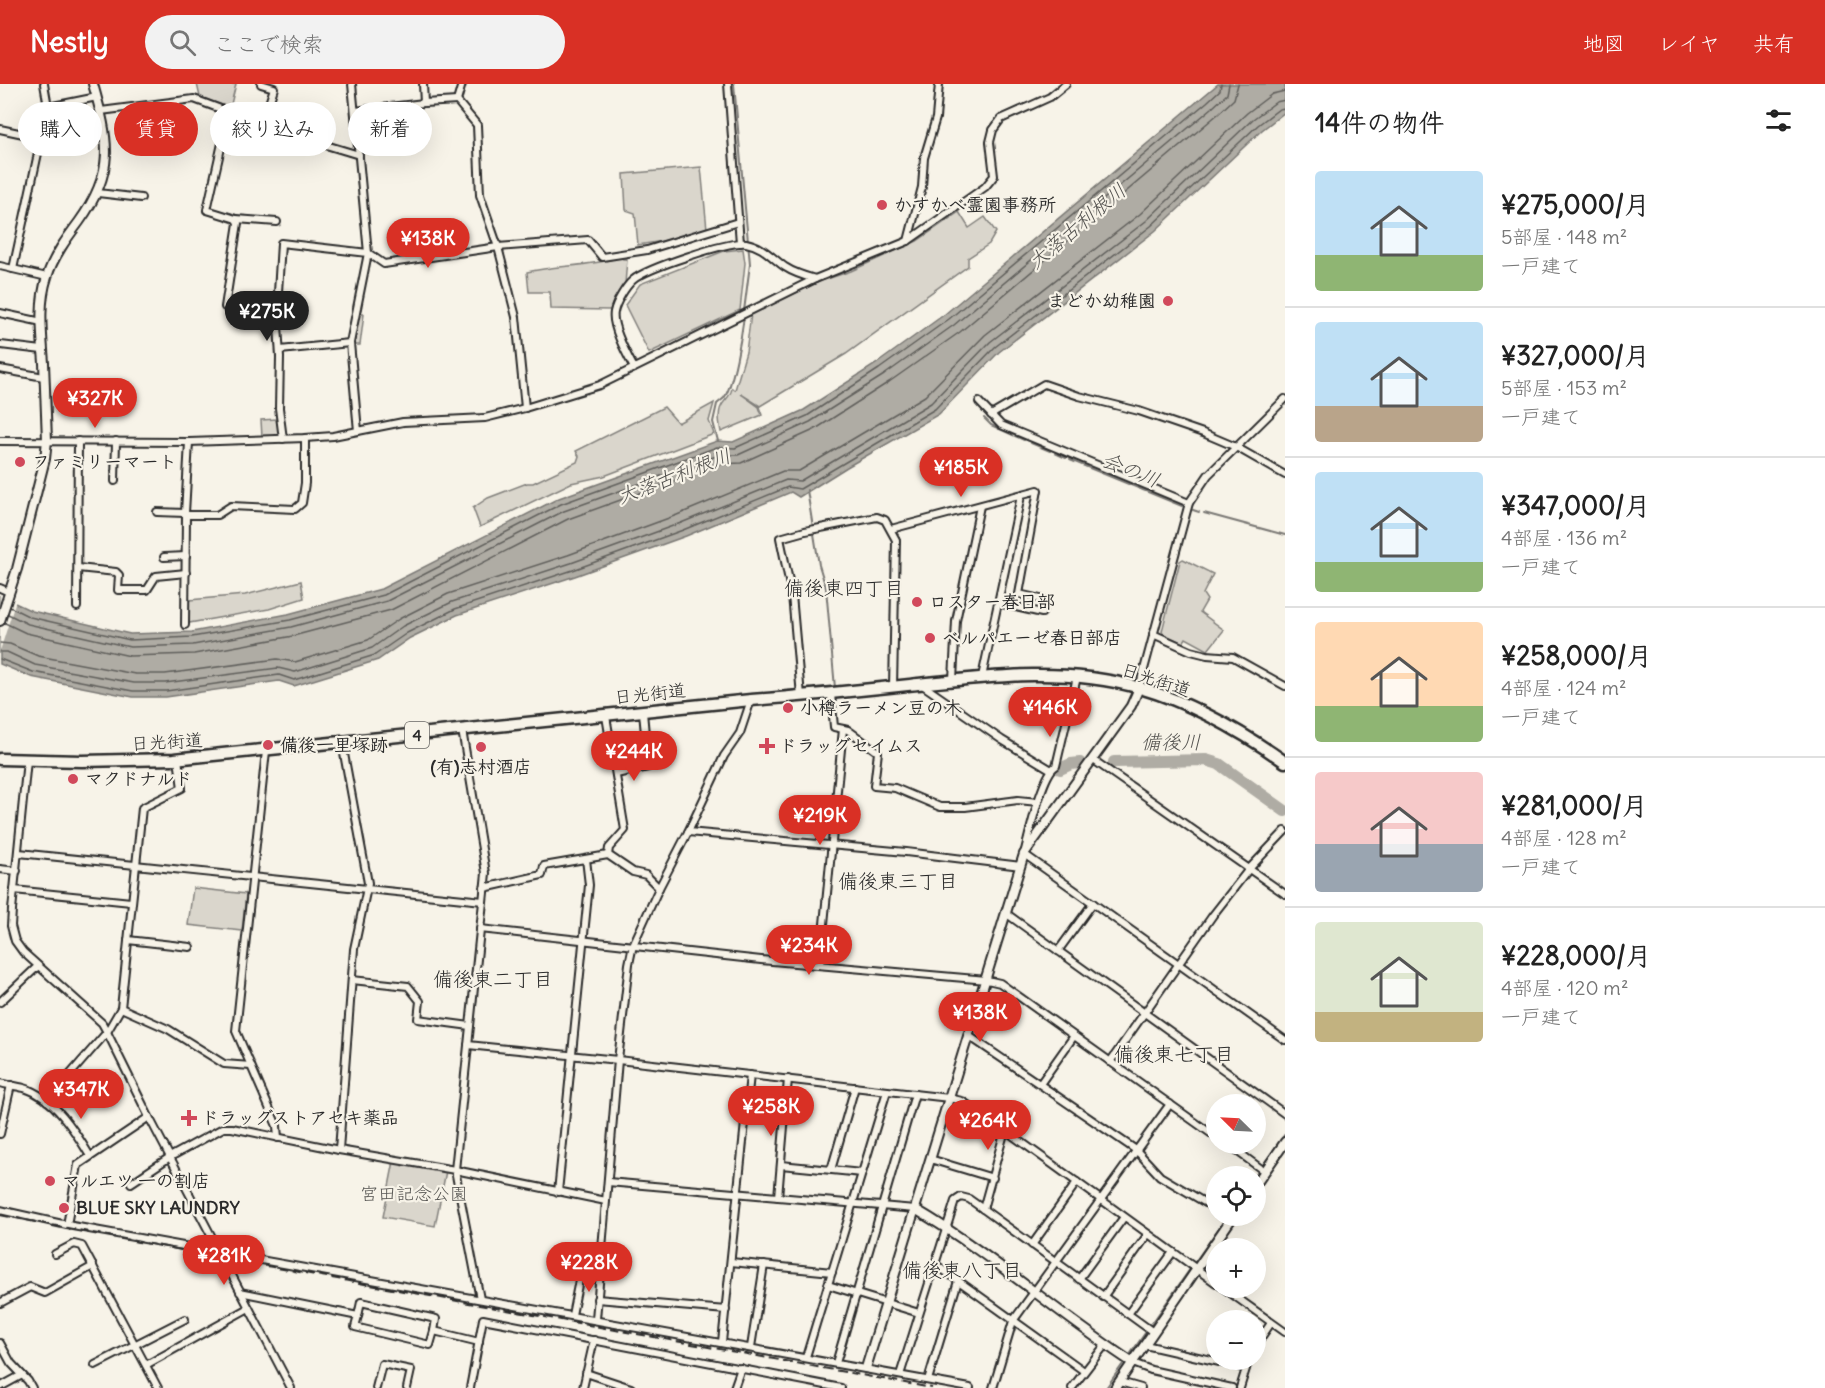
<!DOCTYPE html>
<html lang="ja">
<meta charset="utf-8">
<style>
body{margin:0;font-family:Delius,"Klee One",sans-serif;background:#f2f2f2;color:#222;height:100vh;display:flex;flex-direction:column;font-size:22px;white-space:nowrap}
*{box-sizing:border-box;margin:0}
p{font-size:20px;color:#767676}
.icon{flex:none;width:33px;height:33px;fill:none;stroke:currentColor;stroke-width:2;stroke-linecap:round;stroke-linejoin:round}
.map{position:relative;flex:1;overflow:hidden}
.panel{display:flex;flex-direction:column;background:#fff;width:540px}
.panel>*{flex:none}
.banner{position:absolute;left:18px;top:18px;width:570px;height:54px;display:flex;gap:12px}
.needle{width:39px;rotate:294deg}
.tools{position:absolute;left:1206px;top:1010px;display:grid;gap:12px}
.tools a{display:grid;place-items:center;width:60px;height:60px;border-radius:50%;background:#fff;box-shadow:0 6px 24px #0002;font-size:30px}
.price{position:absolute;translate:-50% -51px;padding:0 14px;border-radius:21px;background:#d93025;color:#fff;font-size:20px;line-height:39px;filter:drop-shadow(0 2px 3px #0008)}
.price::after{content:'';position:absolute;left:50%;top:36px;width:18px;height:14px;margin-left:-9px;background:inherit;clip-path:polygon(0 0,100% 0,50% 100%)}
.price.active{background:#222;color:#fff}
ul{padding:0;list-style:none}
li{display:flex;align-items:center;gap:18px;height:150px;padding:0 30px}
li+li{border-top:2px solid #e0e0e0}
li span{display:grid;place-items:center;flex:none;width:168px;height:120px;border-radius:6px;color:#555}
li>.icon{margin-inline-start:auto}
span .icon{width:72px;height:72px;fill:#fffc;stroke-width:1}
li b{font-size:26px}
h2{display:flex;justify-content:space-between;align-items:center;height:72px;padding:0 30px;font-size:26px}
.pill{padding:0 21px;border-radius:27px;background:#fff;box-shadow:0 6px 24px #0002;font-size:21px;line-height:54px}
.pill.active{background:#d93025;color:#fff}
header{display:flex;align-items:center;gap:36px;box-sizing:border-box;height:84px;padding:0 30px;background:#d93025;color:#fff}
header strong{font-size:28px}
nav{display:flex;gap:33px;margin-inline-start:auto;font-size:21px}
.search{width:420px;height:54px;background:#f2f2f2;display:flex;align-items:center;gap:15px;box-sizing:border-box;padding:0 21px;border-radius:33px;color:#767676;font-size:22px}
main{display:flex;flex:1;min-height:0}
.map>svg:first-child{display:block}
.green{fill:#dad6cc;stroke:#82807c;stroke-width:1.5}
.water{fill:#afaca4;stroke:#7a7874;stroke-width:1.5}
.pier{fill:#f7f3e8}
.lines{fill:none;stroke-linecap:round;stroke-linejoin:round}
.shore{stroke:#605f5b;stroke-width:1.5}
.stream{stroke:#7a7874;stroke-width:2}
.river{stroke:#afaca4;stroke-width:12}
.minor-casing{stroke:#2b2b2b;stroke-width:10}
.tertiary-casing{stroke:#2b2b2b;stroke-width:12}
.trunk-casing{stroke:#2b2b2b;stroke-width:15}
.minor{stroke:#f7f3e8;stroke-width:6}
.tertiary{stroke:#f7f3e8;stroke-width:8}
.trunk{stroke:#f7f3e8;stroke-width:10}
.rail{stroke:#2b2b2b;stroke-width:2;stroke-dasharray:9 4.5;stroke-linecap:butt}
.poi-dot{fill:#d1495b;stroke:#f7f3e8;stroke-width:2}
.labels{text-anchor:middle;stroke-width:4.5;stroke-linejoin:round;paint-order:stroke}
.shield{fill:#f7f3e8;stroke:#686764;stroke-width:1.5}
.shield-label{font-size:16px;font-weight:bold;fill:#2b2b2b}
.poi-label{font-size:18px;font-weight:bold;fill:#2b2b2b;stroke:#f7f3e8;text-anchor:start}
.street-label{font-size:18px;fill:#2b2b2b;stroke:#f7f3e8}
.park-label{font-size:18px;fill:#575653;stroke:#f7f3e8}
.water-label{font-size:20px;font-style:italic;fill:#53524f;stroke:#f7f3e8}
.neighbourhood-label{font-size:20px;fill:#2b2b2b;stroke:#f7f3e8}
</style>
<header>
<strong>Nestly</strong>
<div class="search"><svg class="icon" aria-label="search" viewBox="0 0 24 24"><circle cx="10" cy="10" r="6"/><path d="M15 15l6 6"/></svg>ここで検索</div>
<nav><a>地図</a><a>レイヤ</a><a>共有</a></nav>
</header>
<main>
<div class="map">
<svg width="1285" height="1304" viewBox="0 0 1285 1304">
<rect width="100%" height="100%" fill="#f7f3e8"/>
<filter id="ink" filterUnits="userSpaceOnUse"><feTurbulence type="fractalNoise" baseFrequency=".0167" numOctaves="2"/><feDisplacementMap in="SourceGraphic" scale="12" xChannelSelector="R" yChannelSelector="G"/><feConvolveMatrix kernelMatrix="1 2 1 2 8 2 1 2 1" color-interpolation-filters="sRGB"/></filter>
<g filter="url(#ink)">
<!-- green -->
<g class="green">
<polygon points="197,0 236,0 230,24 200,13"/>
<polygon points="701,83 707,145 663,157 638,161 635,129 626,126 624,90"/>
<path d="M959,128L969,144L985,133L996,148L989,160L968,174V182L846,270L760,322L741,310L759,323L762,331L721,348C719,338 717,326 724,318C728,313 731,311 732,304L735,306L746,268L751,230L821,197L851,187L917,157Z"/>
<polygon points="743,165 745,179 740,226 649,269 625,221 640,200 724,167"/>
<path d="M620,173L623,175H627L625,200L614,215L610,226L551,225L550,208H529L527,188C558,181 590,183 620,173Z"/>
<polygon points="359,230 364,230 360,261 354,261"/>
<polygon points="714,319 709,337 714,350 604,392 571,399 480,443 473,424 488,414 527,399 533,399 577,378 579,372 576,367 664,323 678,339"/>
<polygon points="277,335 279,350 277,353 262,353 261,336"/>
<polygon points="1183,475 1213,490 1203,510 1207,516 1200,528 1224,546 1208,566 1186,554 1183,559 1164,550 1162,547 1180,477"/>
<polygon points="301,497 304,514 269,525 189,539 189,516 245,511"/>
<polygon points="193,804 246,810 242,847 188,841"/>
<polygon points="394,1077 446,1087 435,1142 383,1133"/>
</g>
<!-- water -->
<polygon class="water" points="1218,0 1285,0 1285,28 1262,46 1155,147 999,268 939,330 847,383 799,413 791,408 686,452 575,492 457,531 410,554 378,576 294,602 279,597 166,613 133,613 31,593 0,580 0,512 32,527 130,550 192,548 288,530 381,505 559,414 717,357 733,358 804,326 876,280 945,230"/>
<!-- pier -->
<polygon class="pier" points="0,509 16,516 0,567"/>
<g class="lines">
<!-- shore -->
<g class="shore">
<polyline points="10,523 30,533 130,556 192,553 290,536 384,511 561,420 717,363 735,364 807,332 879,285 949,235 1207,18 1220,6 1221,0"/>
<polyline points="8,530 28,540 130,563 193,561 291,543 387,517 564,427 719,371 738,371 810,338 884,291 954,241 1212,24 1227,10 1229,0"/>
<polyline points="5,539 26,549 130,572 194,570 293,552 391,526 568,435 720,380 741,379 814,346 889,298 960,248 1218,30 1234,15 1238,0"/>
<polyline points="0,559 10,560 38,572 135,590 165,590 277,575 295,578 368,556 399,535 448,510 568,471 677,431 783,387 799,387 925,312 985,251 1140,130 1247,29 1272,10 1285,7"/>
<polyline points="0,568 7,568 35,581 134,599 165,599 278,584 295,588 372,564 403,542 452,518 571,479 681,439 786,396 800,397 931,319 990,258 1146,137 1253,35 1276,18 1285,16"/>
<polyline points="0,575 33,588 133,607 166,607 279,591 294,596 375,571 407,549 455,525 573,486 683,446 788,403 800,405 935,325 995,263 1151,142 1258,41 1279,25 1285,24"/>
</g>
<!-- stream -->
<g class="stream">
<polyline points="734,0 750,180 744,227"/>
<polyline points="984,334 991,341 1024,356"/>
<path d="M718,357L713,338L717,320C719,318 722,316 724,314C733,303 742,248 744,233"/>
<polyline points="1031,359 1050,367"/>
<polyline points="1055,369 1066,374"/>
<polyline points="1070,376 1182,422"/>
<polyline points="807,406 819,481 826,504 835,604"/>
<polyline points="1193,426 1199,428"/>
<polyline points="1204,429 1285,451"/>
<polyline points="1255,1092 1285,1050"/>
<polyline points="1129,1272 1228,1131"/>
<polyline points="1106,1304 1125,1277"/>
</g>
<!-- river -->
<g class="river">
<polyline points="1114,678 1206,676 1219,680 1285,727"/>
<polyline points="1060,685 1071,680 1080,679"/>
</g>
<defs>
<g id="minor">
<polyline points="261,0 274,4 263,38"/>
<polyline points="352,0 368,169 350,259 358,347"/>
<polyline points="423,0 424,19"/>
<polyline points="728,0 740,159"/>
<polyline points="457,17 477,41 480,111 498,163 516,233 525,324"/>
<polyline points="457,17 462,0"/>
<polyline points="48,23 97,13"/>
<polyline points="101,27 194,15 234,30 269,40 296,52 359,71"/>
<polyline points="355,27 424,19 457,17"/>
<polyline points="229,28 207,126 236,135 238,139 225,223 277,225"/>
<polyline points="0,45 42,54"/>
<polyline points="98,109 141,114"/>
<polyline points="236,135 277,138"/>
<polyline points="908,157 922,103 924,74 936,34 939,0"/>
<polyline points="0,182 47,193"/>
<polyline points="13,185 48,23 44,0"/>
<polyline points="0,229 42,238"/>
<polyline points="1,261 42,266"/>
<polyline points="280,266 350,259"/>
<path d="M634,284C627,271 611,242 614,228C616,218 626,202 633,196C647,184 729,157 746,159C763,162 771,173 785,183C794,189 804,192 815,195"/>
<polyline points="0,285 44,293"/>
<polyline points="979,318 1001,341 1189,419"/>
<polyline points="991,331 1044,300 1079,312 1139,327 1203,349 1236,363 1285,391"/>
<polyline points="283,355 279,324 280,273 277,225 281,159 368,169 384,180 498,163 588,156 602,173 647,166 738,138"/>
<polyline points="0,357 189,358 305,354 333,352 403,338 485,334 525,324 600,301 815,195 908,157 985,103 994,92 990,58 993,46 1001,35 1050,13 1066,0"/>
<polyline points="115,397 116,357"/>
<polyline points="157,428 185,429"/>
<polyline points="186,431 217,431 231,422 295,425 302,419 305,399 305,354"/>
<polyline points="891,445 1038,406 1019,510 1045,516 1042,529 998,519"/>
<polyline points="164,473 186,472"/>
<polyline points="78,484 116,488 119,491 118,506 147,506 156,492 186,489"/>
<polyline points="0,504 9,508"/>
<polyline points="77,523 78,357"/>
<polyline points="185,541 186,431 185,429 189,358"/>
<polyline points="1153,550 1191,567 1207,571 1233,573 1285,602"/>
<polyline points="982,593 1021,412"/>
<path d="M1077,593L1056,682C1042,690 1029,752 1024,770L1285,956"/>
<polyline points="953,596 956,537 980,422"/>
<polyline points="921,600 1002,656 1050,685"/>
<polyline points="1139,604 1189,419 1208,391 1285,315"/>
<polyline points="831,610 834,643 848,646 878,668 874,702 895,704 940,723 965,723 1018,716 1038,718"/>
<polyline points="801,612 792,511 780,454 805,447 877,433 885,436 896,456 893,603"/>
<polyline points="606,632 625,746 609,764 608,771"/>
<polyline points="462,646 486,789 455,1086 480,1215"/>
<polyline points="266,667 236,947 277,1042 278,1054"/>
<polyline points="1092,675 1285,810"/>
<polyline points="27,676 12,826 11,842 15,857 23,868 102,939 107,948 149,1033 291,1304"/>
<polyline points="616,690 648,683 643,628"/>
<polyline points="688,748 906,768 1021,782"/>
<polyline points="19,769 483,817"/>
<polyline points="0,785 17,787"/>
<polyline points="484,804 542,791 544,782 608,771 633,788 646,791 659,804"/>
<polyline points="14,806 131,818"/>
<polyline points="1007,830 1285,1030"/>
<polyline points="480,845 761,876 987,896 1000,899 1216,1053"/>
<polyline points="128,856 190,863"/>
<polyline points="1058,867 1093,819"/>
<polyline points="820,881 843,645"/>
<polyline points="352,896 408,902 420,917 418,935 470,942"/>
<polyline points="0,918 38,882"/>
<polyline points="121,924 168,945 224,980 251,982"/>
<polyline points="969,952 1136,1066 1160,1092 1216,1125"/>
<polyline points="468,961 618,976 949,1014 962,1017 1005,1046 1216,1199"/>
<polyline points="1110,978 1213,831 1249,785 1285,747"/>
<path d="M0,999C8,1001 16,1002 24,1004C54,1013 75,1047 90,1072"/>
<polyline points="1040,1000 1074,952"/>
<polyline points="47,1017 107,948 121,924 142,724 182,704 178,675"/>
<polyline points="0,1050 11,1001"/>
<polyline points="1226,1059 1264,1087"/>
<polyline points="339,1066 354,865 368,799 342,659"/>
<polyline points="930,1075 993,1094"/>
<polyline points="781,1081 862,1089"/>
<polyline points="831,1086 855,1003"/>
<polyline points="608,1098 915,1125"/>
<polyline points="131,1099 170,1073 223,1044 232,1044 339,1066 455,1086 606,1117"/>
<polyline points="558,1108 589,801 586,775"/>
<polyline points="778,1113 788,995"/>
<polyline points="983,1125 1005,1046"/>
<polyline points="0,1126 67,1141 970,1304"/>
<polyline points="67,1141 78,1081 149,1033"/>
<polyline points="1032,1161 1077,1098"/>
<polyline points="55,1170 74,1160 82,1162 158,1304"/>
<polyline points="731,1178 832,1188"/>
<polyline points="935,1180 1084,1287"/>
<polyline points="1079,1195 1124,1133"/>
<polyline points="828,1201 919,1229"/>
<polyline points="1222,1203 1285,1248"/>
<polyline points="240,1208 358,1232 355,1243 430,1261 434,1247 479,1258"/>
<polyline points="1103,1213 1148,1150"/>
<polyline points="597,1215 726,1226"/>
<polyline points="0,1219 30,1203 45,1209 93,1182"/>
<polyline points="1128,1230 1173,1168"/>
<polyline points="572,1231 582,1181"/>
<polyline points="358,1232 361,1218 436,1235 434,1247"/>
<polyline points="596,1235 618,976 629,880 633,861 659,804 688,748 724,672 740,649 751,616"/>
<polyline points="722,1258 750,991"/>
<polyline points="0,1259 11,1279 28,1297 32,1304"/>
<polyline points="1145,1261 1246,1284"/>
<polyline points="1256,1261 1271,1239"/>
<polyline points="751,1263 764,1181"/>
<polyline points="806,1273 887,1007"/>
<polyline points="836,1279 915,1010"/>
<polyline points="1133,1279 1151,1286 1232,1304"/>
<polyline points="95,1281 185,1235"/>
<polyline points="146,1281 249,1224"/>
<polyline points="586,1289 631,1304"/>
<polyline points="900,1291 955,1117 961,1113 969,1115 983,1125 1153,1248"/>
<polyline points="928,1296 958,1197"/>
<polyline points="1120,1298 1141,1304"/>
<polyline points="0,1303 22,1291"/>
<polyline points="376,1304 382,1280 411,1286 407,1304"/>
<polyline points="470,1304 483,1235 841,1304"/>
<polyline points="583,1304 594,1256"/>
<polyline points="734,1304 741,1284"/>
<polyline points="993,1304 1013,1237 1170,1020"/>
<polyline points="1072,1304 1105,1261"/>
<polyline points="1240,1304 1249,1275"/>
</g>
<g id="tertiary">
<path d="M0,537L17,485L45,375L47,356C46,330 45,305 44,279C42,251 38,220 47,193C53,173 67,154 79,138C116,87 109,57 93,0"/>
<polyline points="1256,1100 1285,1058"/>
<path d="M915,1125C992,1170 1059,1231 1133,1279"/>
<polyline points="866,1284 1024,770 1131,622 1139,604"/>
<polyline points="1115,1304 1234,1131"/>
</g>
<path id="trunk" d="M0,675L82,677L174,675L751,616C807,612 862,606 918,600C992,592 1067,583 1140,604C1192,619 1241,647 1285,678"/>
</defs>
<!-- minor casing -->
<use href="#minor" class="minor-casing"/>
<!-- tertiary casing -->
<use href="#tertiary" class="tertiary-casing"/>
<!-- trunk casing -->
<use href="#trunk" class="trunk-casing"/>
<!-- minor -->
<use href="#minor" class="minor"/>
<!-- tertiary -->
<use href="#tertiary" class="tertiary"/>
<!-- trunk -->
<use href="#trunk" class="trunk"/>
<!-- rail -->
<polyline class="rail" points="0,1131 223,1174 932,1304"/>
</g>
</g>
<!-- markers -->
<g class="poi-dot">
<circle cx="882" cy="121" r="6"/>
<circle cx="1168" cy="217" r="6"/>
<circle cx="20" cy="378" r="6"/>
<circle cx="917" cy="518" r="6"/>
<circle cx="930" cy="554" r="6"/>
<circle cx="788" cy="624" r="6"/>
<circle cx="268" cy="661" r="6"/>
<path d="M764 653h6v6h6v6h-6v6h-6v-6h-6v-6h6z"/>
<circle cx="481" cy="663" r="6"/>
<circle cx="73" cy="695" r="6"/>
<path d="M186 1025h6v6h6v6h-6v6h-6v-6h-6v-6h6z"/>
<circle cx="50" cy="1097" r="6"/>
<circle cx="64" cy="1124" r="6"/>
</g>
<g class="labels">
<!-- shield labels -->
<rect class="shield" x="405" y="638" width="24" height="26" rx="4.5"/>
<g class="shield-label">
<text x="417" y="657">4</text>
</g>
<!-- poi labels -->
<g class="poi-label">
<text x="894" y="127">かすかべ霊園事務所</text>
<text x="1156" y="223" text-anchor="end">まどか幼稚園</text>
<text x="32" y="384">ファミリーマート</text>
<text x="929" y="524">ロスター春日部</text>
<text x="942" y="560">ベルパエーゼ春日部店</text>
<text x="800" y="630">小樽ラーメン豆の木</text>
<text x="280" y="667">備後一里塚跡</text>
<text x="779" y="668">ドラッグセイムス</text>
<text x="481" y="689" text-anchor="middle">(有)志村酒店</text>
<text x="85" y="701">マクドナルド</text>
<text x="201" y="1040">ドラッグストアセキ薬品</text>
<text x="62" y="1103">マルエツ 一の割店</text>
<text x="76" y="1130">BLUE SKY LAUNDRY</text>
</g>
<!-- street labels -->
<g class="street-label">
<text transform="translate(1156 596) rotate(18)" y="6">日光街道</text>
<text transform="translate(650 610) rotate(-6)" y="6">日光街道</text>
<text transform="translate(167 658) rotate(-3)" y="6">日光街道</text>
</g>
<!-- park labels -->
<g class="park-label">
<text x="414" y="1116">宮田記念公園</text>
</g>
<!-- water labels -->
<g class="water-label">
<text transform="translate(1077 142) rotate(-40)" y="7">大落古利根川</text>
<text transform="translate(1131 386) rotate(22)" y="7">会の川</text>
<text transform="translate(674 392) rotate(-21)" y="7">大落古利根川</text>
<text x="1171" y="665">備後川</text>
</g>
<!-- neighbourhood labels -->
<g class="neighbourhood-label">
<text x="844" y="511">備後東四丁目</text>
<text x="898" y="804">備後東三丁目</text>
<text x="493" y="902">備後東二丁目</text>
<text x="1174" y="977">備後東七丁目</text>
<text x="962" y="1193">備後東八丁目</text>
</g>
</g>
</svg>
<div class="tools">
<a><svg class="needle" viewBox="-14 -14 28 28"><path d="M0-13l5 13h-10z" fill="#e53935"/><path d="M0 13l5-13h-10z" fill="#767676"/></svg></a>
<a><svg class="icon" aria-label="locate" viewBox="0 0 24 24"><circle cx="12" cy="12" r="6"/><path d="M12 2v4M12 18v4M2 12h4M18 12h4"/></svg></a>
<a>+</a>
<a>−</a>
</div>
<b class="price" style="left:428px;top:185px">¥138K</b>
<b class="price active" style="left:267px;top:258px">¥275K</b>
<b class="price" style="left:95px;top:345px">¥327K</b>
<b class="price" style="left:961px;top:414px">¥185K</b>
<b class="price" style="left:1050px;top:654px">¥146K</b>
<b class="price" style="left:634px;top:698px">¥244K</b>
<b class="price" style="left:820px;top:762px">¥219K</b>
<b class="price" style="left:809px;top:892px">¥234K</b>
<b class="price" style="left:980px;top:959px">¥138K</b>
<b class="price" style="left:81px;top:1036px">¥347K</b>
<b class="price" style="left:771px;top:1053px">¥258K</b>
<b class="price" style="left:988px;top:1067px">¥264K</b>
<b class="price" style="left:224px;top:1202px">¥281K</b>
<b class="price" style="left:589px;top:1209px">¥228K</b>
<div class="banner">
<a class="pill">購入</a>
<a class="pill active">賃貸</a>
<a class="pill">絞り込み</a>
<a class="pill">新着</a>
</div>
</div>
<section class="panel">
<h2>14件の物件<svg class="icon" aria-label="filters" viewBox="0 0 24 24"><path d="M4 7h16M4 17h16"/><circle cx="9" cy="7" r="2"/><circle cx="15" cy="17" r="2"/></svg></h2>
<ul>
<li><span style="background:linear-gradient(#bfe0f5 70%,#8fb573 0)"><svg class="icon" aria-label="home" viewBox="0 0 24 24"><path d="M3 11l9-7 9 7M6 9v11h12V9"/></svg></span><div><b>¥275,000/月</b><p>5部屋 · 148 m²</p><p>一戸建て</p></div></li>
<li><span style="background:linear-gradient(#bfe0f5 70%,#b9a48a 0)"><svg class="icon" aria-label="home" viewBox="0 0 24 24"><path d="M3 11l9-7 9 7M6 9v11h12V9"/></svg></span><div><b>¥327,000/月</b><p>5部屋 · 153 m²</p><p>一戸建て</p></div></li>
<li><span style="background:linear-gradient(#bfe0f5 75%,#8fb573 0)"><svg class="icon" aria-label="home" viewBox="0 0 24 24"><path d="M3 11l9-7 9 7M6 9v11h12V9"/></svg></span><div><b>¥347,000/月</b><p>4部屋 · 136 m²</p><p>一戸建て</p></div></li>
<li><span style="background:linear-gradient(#ffd9b3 70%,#8fb573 0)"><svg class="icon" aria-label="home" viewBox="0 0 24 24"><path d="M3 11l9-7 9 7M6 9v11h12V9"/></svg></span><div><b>¥258,000/月</b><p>4部屋 · 124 m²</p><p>一戸建て</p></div></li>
<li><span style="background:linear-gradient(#f6c9c9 60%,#9aa5b1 0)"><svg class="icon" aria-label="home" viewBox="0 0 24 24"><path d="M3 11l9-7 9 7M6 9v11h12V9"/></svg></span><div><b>¥281,000/月</b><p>4部屋 · 128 m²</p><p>一戸建て</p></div></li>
<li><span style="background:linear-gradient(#dfe7d0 75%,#c2b280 0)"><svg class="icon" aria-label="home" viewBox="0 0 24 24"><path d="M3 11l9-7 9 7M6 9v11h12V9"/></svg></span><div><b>¥228,000/月</b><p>4部屋 · 120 m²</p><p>一戸建て</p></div></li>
</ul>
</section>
</main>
